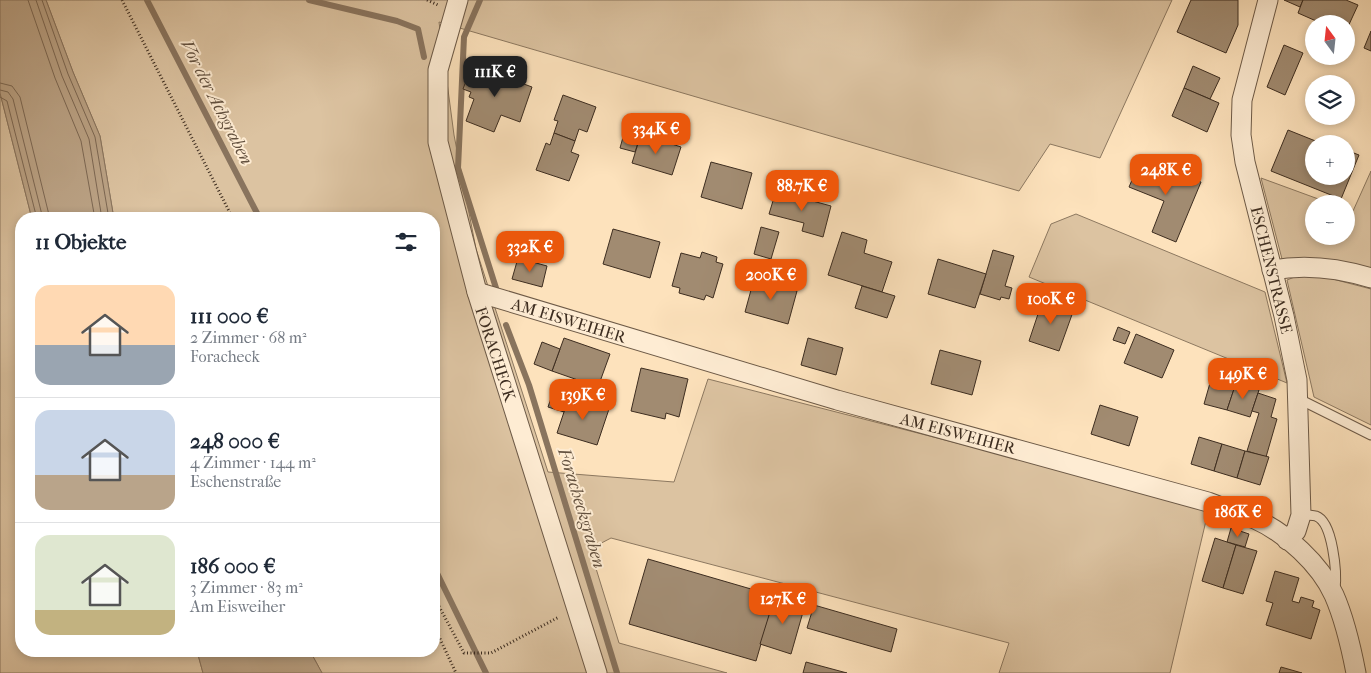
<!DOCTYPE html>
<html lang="de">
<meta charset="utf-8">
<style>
body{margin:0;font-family:"IM FELL French Canon",serif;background:#f2f2f3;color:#1f2937;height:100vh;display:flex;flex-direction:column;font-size:19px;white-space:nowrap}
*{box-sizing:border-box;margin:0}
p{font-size:16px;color:#747a83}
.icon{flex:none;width:28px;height:28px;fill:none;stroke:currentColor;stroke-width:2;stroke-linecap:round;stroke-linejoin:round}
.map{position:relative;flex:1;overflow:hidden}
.drawer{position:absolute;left:15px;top:212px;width:425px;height:445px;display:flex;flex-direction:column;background:#fff;border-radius:20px;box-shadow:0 2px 8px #0003}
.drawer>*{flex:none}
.needle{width:32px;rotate:345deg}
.fabs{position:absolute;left:1305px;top:15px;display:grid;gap:10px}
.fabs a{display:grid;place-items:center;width:50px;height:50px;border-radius:50%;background:#fff;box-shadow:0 2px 8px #0003;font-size:25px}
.price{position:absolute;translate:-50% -42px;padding:0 11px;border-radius:10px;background:#ea580c;color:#fff;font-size:16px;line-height:32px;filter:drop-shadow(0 1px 2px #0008)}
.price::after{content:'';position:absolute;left:50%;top:30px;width:15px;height:11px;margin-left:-8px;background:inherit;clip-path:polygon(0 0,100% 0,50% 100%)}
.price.on{background:#222;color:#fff}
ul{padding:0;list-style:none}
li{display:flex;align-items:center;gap:15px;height:125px;padding:0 20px}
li+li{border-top:1px solid #e0e1e3}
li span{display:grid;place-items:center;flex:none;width:140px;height:100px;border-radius:15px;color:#555}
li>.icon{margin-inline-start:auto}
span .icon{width:60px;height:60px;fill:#fffc;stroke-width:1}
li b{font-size:21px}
h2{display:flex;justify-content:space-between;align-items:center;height:60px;padding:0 20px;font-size:21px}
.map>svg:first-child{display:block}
.green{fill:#dcc3a1;stroke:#8c7860}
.water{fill:#bca487;stroke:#89745e}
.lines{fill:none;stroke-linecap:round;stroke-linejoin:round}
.shore{stroke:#7c6854;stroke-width:1}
.stream{stroke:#89745e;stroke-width:6}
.building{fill:#a18b71;stroke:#3d2d20}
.lane-casing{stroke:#6d5a47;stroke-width:11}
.street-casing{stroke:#6d5a47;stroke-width:21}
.path{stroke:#3d2d20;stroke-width:3;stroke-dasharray:1 2.5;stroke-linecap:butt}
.lane{stroke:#feecd3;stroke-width:9}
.street{stroke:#feecd3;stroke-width:19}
.labels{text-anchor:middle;stroke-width:4;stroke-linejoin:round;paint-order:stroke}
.street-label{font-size:16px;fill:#3d2d20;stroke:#feecd3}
.water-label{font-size:18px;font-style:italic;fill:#63513f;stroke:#feecd3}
</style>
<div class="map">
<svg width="1371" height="673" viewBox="0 0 1371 673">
<rect width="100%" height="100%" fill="#fde2bc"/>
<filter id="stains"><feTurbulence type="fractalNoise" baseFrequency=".004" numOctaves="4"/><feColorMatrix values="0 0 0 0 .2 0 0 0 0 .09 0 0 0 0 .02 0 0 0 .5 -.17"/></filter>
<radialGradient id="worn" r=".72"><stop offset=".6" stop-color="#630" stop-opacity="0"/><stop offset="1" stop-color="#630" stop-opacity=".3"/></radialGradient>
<!-- green -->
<g class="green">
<polygon points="46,0 1172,0 1100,158 1050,144 1019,191 439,22 454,135 476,249 548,472 674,482 708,379 1209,508 1170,673 999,673 1009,643 611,538 590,549 619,643 727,673 322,673 310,651 434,651 434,219 114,219 100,136 73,72"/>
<polygon points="0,93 32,219 21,219 21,651 197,651 203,673 0,673"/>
<polygon points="1371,171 1371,271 1305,259 1282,259 1261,178 1332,204 1314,204 1314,236 1346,236 1346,209 1353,211"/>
<polygon points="1076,214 1265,292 1287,383 1029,277 1051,224"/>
<polygon points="1297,276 1325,277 1371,289 1371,425 1314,397 1287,280"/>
</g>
<!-- water -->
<g class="water">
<polygon points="0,0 46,0 73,72 100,136 114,219 32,219 0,93"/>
<polygon points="197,651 310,651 322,673 203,673"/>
</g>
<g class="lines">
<!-- shore -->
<g class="shore">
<polyline points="28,0 55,78 81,141 95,219"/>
<polyline points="36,0 62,76 89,139 102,219"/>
<polyline points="42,0 68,74 95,137 109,219"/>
<polyline points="0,83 12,86 20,97 50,219"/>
<polyline points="0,90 8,92 13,99 43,219"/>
<polyline points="0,97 7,101 37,219"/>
</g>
<!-- stream -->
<g class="stream">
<polyline points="147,0 260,219"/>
<polyline points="309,0 397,21 418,29 424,57"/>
<polyline points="480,0 464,37 458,168 496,288"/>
<polyline points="506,325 529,385 617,673"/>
<polyline points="434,567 486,673"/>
</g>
</g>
<!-- building -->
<g class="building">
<polygon points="1191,0 1238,0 1238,25 1226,53 1177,32"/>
<polygon points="1284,0 1303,0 1300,7"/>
<polygon points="1303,0 1346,0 1358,5 1346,31 1346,24 1323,24 1298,13"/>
<polygon points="1371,31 1371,51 1364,48"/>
<polygon points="1284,45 1303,53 1285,95 1267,87"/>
<polygon points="472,65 532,87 520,122 501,115 494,132 466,121 474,99 469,97 471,92 463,89"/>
<polygon points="1193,66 1220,78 1210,99 1184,88"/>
<polygon points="1184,88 1219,103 1207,132 1172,116"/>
<polygon points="563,95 596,107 587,132 579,129 575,141 554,133 558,121 554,120"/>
<polygon points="627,123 643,128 635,152 620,148"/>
<polygon points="1288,130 1318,142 1320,139 1331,144 1314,144 1314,176 1346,176 1346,150 1359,155 1341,199 1271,171"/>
<polygon points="554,133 575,141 571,152 579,155 569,181 536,170 546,143 550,145"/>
<polygon points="641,134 681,147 672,175 632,163"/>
<polygon points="1142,157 1165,167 1163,170 1201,182 1176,242 1152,232 1164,201 1129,187"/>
<polygon points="711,162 752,173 742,209 701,197"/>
<polygon points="776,191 831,206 823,237 802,231 804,223 769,214"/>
<polygon points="761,227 779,232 771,259 754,254"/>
<polygon points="613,229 660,242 650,278 603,264"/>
<polygon points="842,232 867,240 864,253 892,262 882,292 828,275"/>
<polygon points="993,250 1014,256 1005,286 1012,288 1009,299 1001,297 1000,300 980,294"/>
<polygon points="702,252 717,257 716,262 723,264 713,298 706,295 704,300 679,293 680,288 672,286 681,253 700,258"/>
<polygon points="518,258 547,266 542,287 512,279"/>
<polygon points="938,259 986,274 975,308 928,294"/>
<polygon points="754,279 782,284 782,287 797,291 788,324 745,312"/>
<polygon points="862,286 895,296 887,318 855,308"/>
<polygon points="1043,299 1074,309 1059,351 1029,341"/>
<polygon points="1118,327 1130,332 1125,344 1113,340"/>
<polygon points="1136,334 1174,350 1162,378 1124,363"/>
<polygon points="564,338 610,354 598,387 552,371"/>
<polygon points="808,338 843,348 836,375 801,365"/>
<polygon points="542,342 560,349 552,371 534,364"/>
<polygon points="940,350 981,361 972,395 931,384"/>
<polygon points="641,368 688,379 679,417 666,413 665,419 631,411"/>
<polygon points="1212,376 1236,383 1227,410 1204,404"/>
<polygon points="1236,383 1259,390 1250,417 1227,410"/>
<polygon points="553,392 569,397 564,412 548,407"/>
<polygon points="1258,393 1276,399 1271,417 1277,419 1266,457 1247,451 1259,413 1252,411"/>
<polygon points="569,397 609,409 597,445 557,433"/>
<polygon points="1100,405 1138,417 1129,446 1091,434"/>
<polygon points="1199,437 1222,444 1214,471 1191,464"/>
<polygon points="1222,444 1245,451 1237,478 1214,471"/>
<polygon points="1245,451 1269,457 1260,485 1237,478"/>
<polygon points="1231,528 1249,534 1245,547 1227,542"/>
<polygon points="1215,538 1236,545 1223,588 1202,581"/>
<polygon points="1236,545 1257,551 1243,594 1223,588"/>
<polygon points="648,559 775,596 756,661 629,624"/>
<polygon points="1275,571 1299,578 1292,601 1299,603 1301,597 1314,601 1312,607 1320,610 1311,639 1266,625 1273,603 1266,601"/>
<polygon points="775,596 805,605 791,654 760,644"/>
<polygon points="814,605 897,629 891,652 807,628"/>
<polygon points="806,662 847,673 803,673"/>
<polygon points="1281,667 1302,673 1279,673"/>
</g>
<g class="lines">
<defs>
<g id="lane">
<polyline points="1299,399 1371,435"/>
<path d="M1301,515C1305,515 1312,515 1316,516C1333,522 1337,573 1335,589"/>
</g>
<g id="street">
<polyline points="458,0 438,70 438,142 477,292 597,673"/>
<polyline points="1268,0 1242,100 1241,135 1245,162 1284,316 1297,380 1301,515 1296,531 1287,540"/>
<path d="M1272,270C1305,264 1339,268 1371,278"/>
<path d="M477,292L837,400L1208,502C1223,508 1239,513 1255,519C1286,533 1320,564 1334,595C1345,620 1351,647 1356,673"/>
</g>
</defs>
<!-- lane casing -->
<use href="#lane" class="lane-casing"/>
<!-- street casing -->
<use href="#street" class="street-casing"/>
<!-- path -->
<g class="path">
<polyline points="122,0 233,219"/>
<polyline points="427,0 438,5"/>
<polyline points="434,597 464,653 491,653 559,617"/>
<polyline points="434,626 456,673"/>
</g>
<!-- lane -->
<use href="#lane" class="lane"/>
<!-- street -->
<use href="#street" class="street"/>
</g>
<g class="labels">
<!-- street labels -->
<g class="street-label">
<text transform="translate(1272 270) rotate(76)" y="6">ESCHENSTRASSE</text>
<text transform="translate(569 320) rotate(17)" y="6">AM EISWEIHER</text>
<text transform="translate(496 354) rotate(72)" y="6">FORACHECK</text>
<text transform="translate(958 433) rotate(15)" y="6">AM EISWEIHER</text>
</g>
<!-- water labels -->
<g class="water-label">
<text transform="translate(217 102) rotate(63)" y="6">Vor der Achgraben</text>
<text transform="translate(582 508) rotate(73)" y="6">Foracheckgraben</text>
</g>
</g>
<rect width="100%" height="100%" filter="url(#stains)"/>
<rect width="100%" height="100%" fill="url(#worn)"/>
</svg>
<div class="fabs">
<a><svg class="needle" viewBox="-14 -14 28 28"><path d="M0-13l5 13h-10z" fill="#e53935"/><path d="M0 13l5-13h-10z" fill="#747a83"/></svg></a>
<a><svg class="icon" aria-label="layers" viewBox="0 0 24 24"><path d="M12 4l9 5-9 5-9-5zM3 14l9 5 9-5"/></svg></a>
<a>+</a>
<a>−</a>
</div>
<b class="price on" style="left:495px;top:98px">111K €</b>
<b class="price" style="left:656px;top:155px">334K €</b>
<b class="price" style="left:1166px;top:196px">248K €</b>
<b class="price" style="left:802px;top:212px">88.7K €</b>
<b class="price" style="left:530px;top:273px">332K €</b>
<b class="price" style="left:771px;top:301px">200K €</b>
<b class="price" style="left:1051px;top:325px">100K €</b>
<b class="price" style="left:1243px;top:400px">149K €</b>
<b class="price" style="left:583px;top:421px">139K €</b>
<b class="price" style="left:1238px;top:538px">186K €</b>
<b class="price" style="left:783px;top:625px">127K €</b>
<section class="drawer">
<h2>11 Objekte<svg class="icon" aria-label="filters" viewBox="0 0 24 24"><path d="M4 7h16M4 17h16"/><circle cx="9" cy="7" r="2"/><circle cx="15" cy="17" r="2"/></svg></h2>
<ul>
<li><span style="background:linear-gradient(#ffd9b3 60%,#9aa5b1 0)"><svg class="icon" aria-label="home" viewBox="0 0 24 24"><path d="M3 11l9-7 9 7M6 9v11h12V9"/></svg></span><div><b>111 000 €</b><p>2 Zimmer · 68 m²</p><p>Foracheck</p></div></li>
<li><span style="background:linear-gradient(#c9d6e8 65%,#b9a48a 0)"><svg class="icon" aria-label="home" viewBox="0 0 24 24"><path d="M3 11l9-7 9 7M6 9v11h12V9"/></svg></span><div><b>248 000 €</b><p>4 Zimmer · 144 m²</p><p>Eschenstraße</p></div></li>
<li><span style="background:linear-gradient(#dfe7d0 75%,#c2b280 0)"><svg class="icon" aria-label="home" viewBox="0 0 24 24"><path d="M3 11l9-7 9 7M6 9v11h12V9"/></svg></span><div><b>186 000 €</b><p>3 Zimmer · 83 m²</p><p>Am Eisweiher</p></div></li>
</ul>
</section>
</div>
